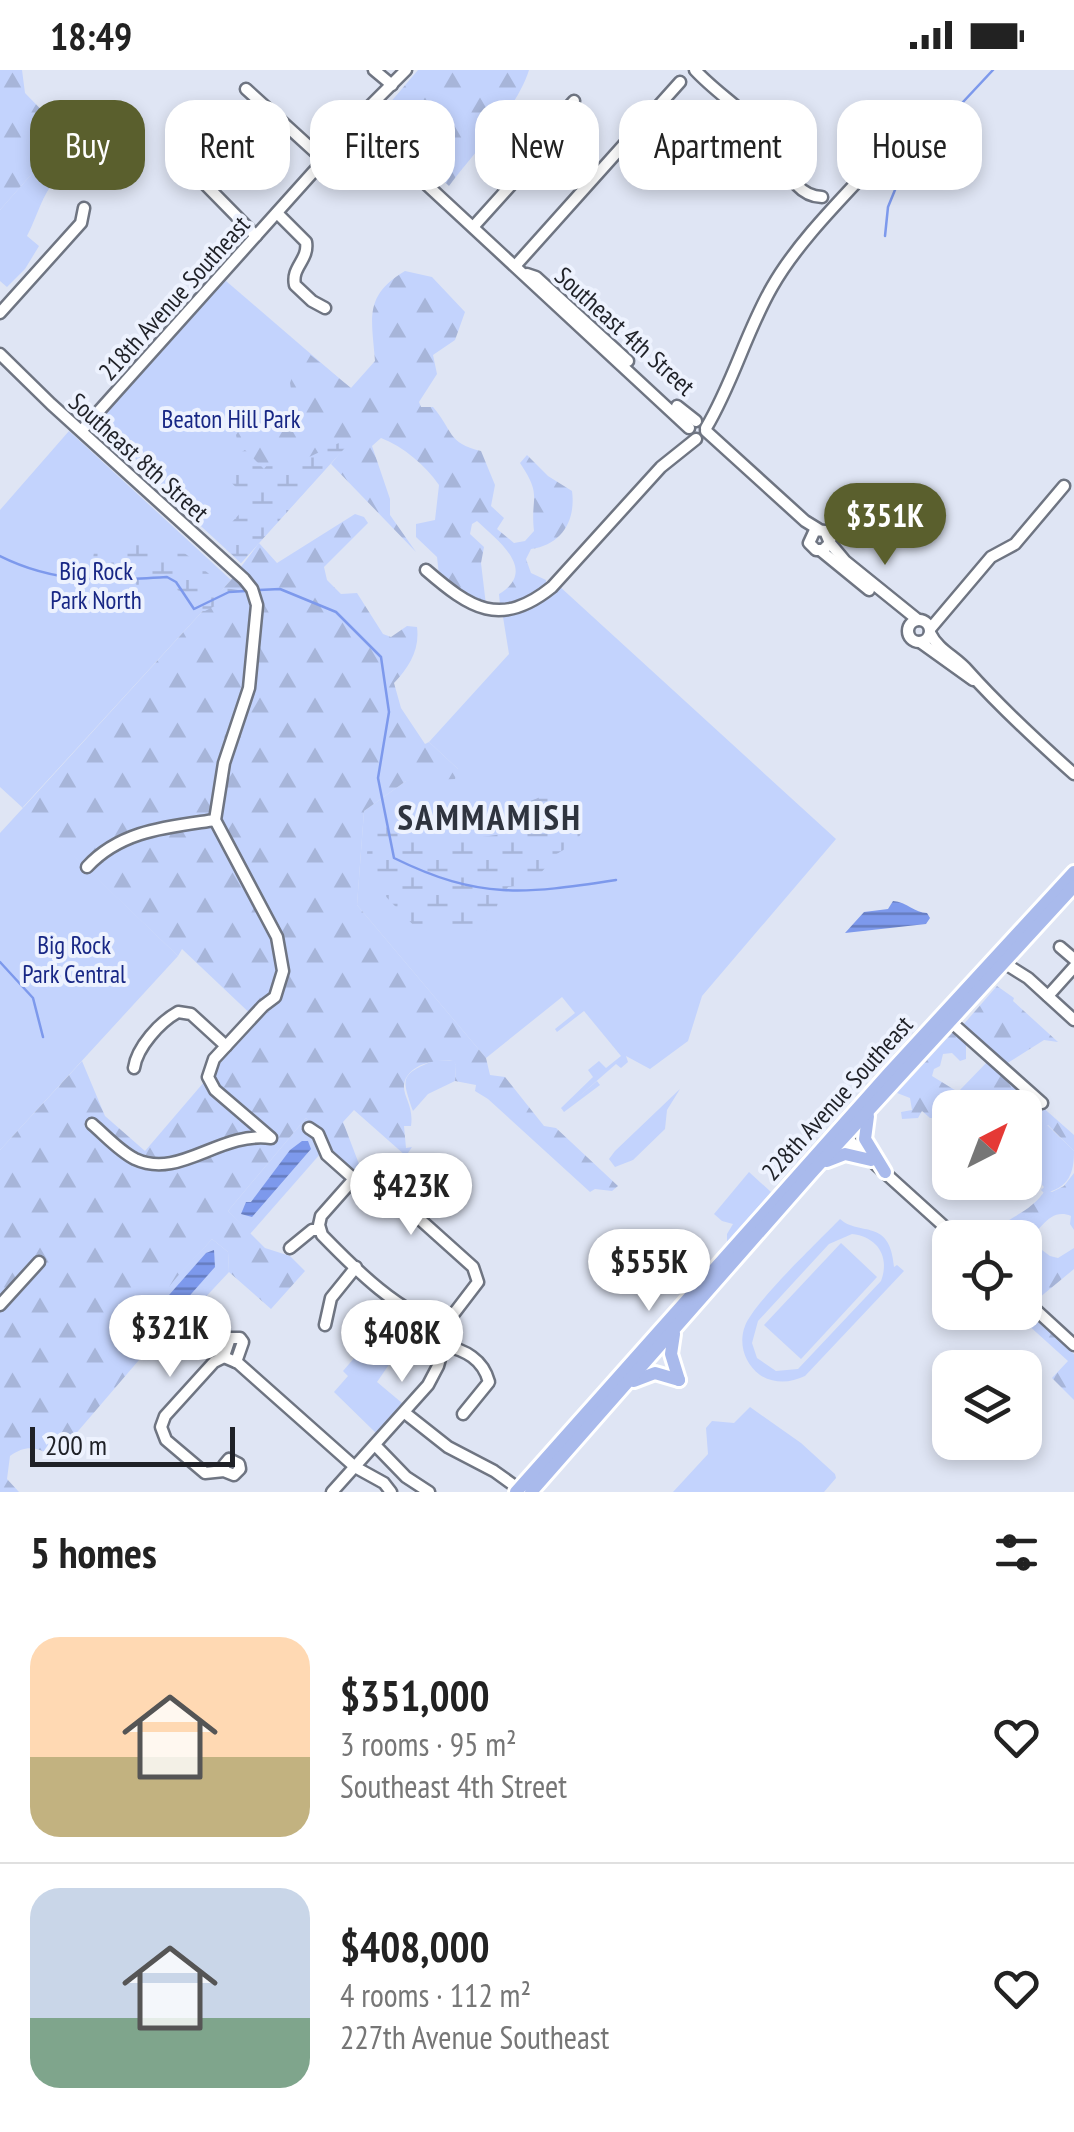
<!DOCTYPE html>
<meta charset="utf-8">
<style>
body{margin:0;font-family:"PT Sans Narrow",sans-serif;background:#f6f6f6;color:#222;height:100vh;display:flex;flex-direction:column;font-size:38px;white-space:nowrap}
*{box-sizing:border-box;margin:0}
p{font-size:32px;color:#767676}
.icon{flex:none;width:55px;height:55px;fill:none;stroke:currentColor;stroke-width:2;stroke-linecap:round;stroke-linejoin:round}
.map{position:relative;height:1422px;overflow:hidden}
.panel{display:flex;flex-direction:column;background:#fff;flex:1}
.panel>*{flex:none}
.hud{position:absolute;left:30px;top:30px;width:1015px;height:90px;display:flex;gap:20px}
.needle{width:65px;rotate:42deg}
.buttons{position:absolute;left:932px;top:1020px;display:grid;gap:20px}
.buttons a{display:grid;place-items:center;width:110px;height:110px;border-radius:20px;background:#fff;box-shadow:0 5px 15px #0003;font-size:50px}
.scale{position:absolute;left:30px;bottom:25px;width:205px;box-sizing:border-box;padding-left:10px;border:5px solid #1f2127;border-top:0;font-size:28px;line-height:35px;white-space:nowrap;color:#1f2127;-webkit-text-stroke:8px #edf2fe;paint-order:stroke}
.price{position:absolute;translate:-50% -85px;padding:0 22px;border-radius:35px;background:#fff;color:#222;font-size:32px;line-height:65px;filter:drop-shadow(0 2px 5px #0008)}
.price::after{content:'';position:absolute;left:50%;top:60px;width:30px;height:22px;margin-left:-15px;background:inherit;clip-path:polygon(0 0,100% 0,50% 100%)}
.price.on{background:#5a5f2d;color:#fff}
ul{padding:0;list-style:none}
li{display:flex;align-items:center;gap:30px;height:250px;padding:0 30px}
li+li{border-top:2px solid #e0e0e0}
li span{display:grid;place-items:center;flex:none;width:280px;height:200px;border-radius:30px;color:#555}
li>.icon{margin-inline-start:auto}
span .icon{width:120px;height:120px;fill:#fffc;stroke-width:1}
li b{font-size:42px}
h2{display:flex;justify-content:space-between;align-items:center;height:120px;padding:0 30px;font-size:42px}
.pill{padding:0 35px;border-radius:30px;background:#fff;box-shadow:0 5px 15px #0003;font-size:35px;line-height:90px}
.pill.on{background:#5a5f2d;color:#fff}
.status{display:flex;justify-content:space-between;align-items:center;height:70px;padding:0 50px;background:#fff;direction:ltr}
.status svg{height:28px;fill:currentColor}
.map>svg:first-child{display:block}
.green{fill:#c3d3fd;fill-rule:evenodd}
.forest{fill:url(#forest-firs)}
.wetland{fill:url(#wetland-marsh)}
.water{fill:url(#water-rules)}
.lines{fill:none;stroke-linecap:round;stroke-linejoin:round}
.stream{stroke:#7d99ec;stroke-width:2.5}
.minor-casing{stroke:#6f7582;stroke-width:15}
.major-casing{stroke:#fff;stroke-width:18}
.minor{stroke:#fff;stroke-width:10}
.major{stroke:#a9baec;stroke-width:12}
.labels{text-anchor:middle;stroke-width:8;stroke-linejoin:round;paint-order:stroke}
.street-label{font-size:25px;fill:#1f2127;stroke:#edf2fe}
.park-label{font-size:25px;fill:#182785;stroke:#edf2fe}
.district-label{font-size:35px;font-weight:bold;letter-spacing:2.5px;fill:#2f343f;stroke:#edf2fe}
</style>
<div class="status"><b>18:49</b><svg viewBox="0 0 49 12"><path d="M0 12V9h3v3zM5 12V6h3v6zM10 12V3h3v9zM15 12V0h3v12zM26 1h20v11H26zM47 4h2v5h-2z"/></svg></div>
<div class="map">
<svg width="1074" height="1422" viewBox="0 0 1074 1422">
<defs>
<pattern id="forest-firs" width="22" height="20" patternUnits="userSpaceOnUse" patternTransform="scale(2.5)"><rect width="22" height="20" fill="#c3d3fd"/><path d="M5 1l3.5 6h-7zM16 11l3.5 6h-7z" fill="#a7b5d9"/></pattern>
<pattern id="wetland-marsh" width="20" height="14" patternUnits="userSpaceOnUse" patternTransform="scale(2.5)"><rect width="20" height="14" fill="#c3d3fd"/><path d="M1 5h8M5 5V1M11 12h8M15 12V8" fill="none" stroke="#a7b5d9"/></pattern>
<pattern id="water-rules" width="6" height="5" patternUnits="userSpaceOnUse" patternTransform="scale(2.5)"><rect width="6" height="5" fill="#7d99ec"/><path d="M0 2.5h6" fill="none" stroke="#667cbf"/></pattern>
</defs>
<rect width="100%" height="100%" fill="#dfe5f4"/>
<!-- green -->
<g class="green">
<path d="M43,91L57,108C41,126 38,145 27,166L39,176L25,199L7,217L0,211V140Z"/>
<polygon points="226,211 377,341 241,493 91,355 188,245"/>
<polygon points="69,361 231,510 23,737 178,886 0,1080 0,763 23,738 0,717 0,440"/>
<polygon points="558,515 836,769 702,926 688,971 650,999 626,986 628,992 621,998 616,994 576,1029 597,1011 600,1015 564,1042 561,1038 593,1007 588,1000 599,991 606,998 621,986 584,941 557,962 555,959 575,943 562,927 486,988 357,835 364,741 406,711 458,699 429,672 509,584 503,547 546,530"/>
<path d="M435,990L454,991L456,995L455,1011L428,1024L413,1041C402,1008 399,1005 435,990Z"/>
<polygon points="680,1019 667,1040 665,1059 633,1090 615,1097 609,1089 615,1081"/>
<polygon points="306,1048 324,1064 321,1083 250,1164 228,1141"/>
<path d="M1047,1055L1074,1081C1074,1103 1069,1118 1044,1123L1041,1120L1044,1117L1025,1097V1071Z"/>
<polygon points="749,1102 771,1122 727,1172 727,1164 733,1154 722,1151 714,1144"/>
<path d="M840,1149C860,1167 890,1147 894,1197L897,1195L904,1201L805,1306C790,1313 775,1314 760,1305C745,1294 738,1274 745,1256C754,1232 819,1171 840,1149ZM852,1164C878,1167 890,1187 881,1211L798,1299L776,1301L757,1288L752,1273L758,1251L829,1174Z"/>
<path d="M212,1169L228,1182L229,1202L170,1265L164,1280L151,1276C140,1233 186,1199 212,1169Z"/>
<polygon points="841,1173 877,1207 801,1289 764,1255"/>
<polygon points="378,1264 399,1280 377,1312 402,1333 376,1363 334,1322 348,1306 343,1301 374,1265"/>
<polygon points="750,1337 801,1373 835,1404 836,1408 824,1422 673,1422 708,1384 706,1358 712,1351 734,1353"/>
</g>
<!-- forest -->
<g class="forest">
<polygon points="0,0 22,0 25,23 62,61 37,83 43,91 0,140"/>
<path d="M418,0H529C517,39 474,82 449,116L377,48Z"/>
<path d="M405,201L432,207L465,242L455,270L433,285L437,304L419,332L421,337H433C453,360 447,373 481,381L495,415L491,436L504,448L497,459L514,473L525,471L534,461C530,426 543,427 520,393L527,385L548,406L572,421C576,450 562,475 531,479L526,489L531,503L546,510V517L529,528L500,535L499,524C539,500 497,470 477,451L472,454L470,464L484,477L481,493L486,535L474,531L439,505L437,487L416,467V454L435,450L439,415C425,395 404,377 381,368L372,376L390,429V445L416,482L331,394L351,369L332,373L317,386L264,399L238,374L236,365L249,346L271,347L289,341L293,331L290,313L302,278L351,318L375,291C372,249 363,226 405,201Z"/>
<path d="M355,444L364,447L368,453L324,497L327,510L341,524L357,523L383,564L391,567L407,556L417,557C420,580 409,597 394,613L401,638L425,674L429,672L458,699L455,709L406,711L364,741L357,835L486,988L490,1005L505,1007L544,1056L556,1058L618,1116L612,1121L595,1119L590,1122L488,1029L475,1021L476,1015L455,1011L456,995L453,991C436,989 407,994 404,1015C403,1027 414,1036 411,1056H404L406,1078L412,1077L406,1086L354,1040L343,1052L359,1094L351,1103L330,1084L324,1064L306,1048L228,1141L265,1178L290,1186L305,1201L271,1239L229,1202L228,1182L212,1169C186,1200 141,1233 151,1276L55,1388C38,1377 27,1374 10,1386L7,1409L19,1422H0V1080L82,991L105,1046L145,1081L257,950L182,879L178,886L23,738L231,510L259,473L277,493Z"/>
<polygon points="997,916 1014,928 1013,931 1058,972 1044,970 1006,994 962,956"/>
<polygon points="956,962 966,971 966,989 960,991 952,983 943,984 940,996 934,999 932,1006 958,1022 989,990 1074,1065 1074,1081 1048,1055 1025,1071 1025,1038 950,1038 950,1048 930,1048 922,1041 918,1048 902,1049 901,1042 912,1040 910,1028 897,1023 952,963"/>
<path d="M1074,1103V1160L1070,1154L1071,1146C1049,1137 1040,1162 1025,1173V1168L987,1167C1001,1149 1030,1145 1046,1119L1052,1122L1064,1116Z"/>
<polygon points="1034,1174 1050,1186 1058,1188 1074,1178 1074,1199 1039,1228 1026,1216 1029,1199 1025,1196 1025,1178"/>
<polygon points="1025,1240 1074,1284 1074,1330 1052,1308 1068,1291 1015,1243"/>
</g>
<!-- wetland -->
<g class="wetland">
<path d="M353,369L241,493L226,479L232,452L246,437L248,427C227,411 213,397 245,380L264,399L273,387C305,400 324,374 353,369Z"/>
<path d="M118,473C136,478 150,473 167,476C184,478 200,497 214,508L208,524L211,527L225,518L244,521L205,541H195L180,521L161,515L70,514L69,506L91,503L94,482L102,477Z"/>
<path d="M543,726L573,731C596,761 576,775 548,788L546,797L531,814L508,817L497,836L498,854L469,869L455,871L441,855L420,862L366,806L368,765L382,755C425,781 456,770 503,764L515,737Z"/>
</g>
<!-- water -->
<g class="water">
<path d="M893,831C907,832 915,843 927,843L930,848L926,854L845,863L864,842L888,839Z"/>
<polygon points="302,1071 308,1071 311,1079 252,1147 241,1144 246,1132 251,1132 290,1080"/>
<polygon points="214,1180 215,1197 169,1249 163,1248 162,1233 206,1183"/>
</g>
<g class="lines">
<!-- stream -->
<g class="stream">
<polyline points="885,166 888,137 906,93 993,0"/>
<path d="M0,486C56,514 105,511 167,507L176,512L194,539L229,522L246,521"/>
<path d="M259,520L280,519L336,542L381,587L389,642L378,708L394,788C479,830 525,824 616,810"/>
<polyline points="0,892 33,928 43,967"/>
</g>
<defs>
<g id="minor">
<polyline points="374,0 392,15"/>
<path d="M695,0C718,25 751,44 771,72C786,93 792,126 822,127"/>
<polyline points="246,19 324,90"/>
<circle cx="362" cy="54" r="9"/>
<polyline points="360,46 406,0"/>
<polyline points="370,56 384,75 689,358"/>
<polyline points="199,108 256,166"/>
<path d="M277,143L306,172C309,190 291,197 295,215L312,231L325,238"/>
<polyline points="474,156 520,105 539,70 574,31"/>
<polyline points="516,195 680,12"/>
<polyline points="527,204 536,207 628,291"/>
<polyline points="0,243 81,153 84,138"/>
<path d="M0,284L51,334L244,509L252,519L257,535L249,618L224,693L215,750L277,867L283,901L275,927L263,936L214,989L208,1007L215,1020L271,1068C219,1061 180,1110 135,1089C119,1081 105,1065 92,1054"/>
<polyline points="677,336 696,351"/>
<path d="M706,358C733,313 746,262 772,217C801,166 853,118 892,74"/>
<polyline points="82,360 324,90 353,51"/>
<polyline points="706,361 805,451 818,459"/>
<polyline points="831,468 846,443"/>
<polyline points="830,473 823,480 816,480 809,473 815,460 825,461 830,473 845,491 918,550"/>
<polyline points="820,480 869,520"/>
<path d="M426,500C470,538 500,559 552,517L661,397L696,369"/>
<circle cx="919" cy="561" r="11"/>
<polyline points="930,559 991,487 1015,474 1064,416"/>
<path d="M930,563C939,581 955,586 968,601C1000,637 1037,671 1074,704"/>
<polyline points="920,572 973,610"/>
<path d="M87,797C121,760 168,757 215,750"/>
<polyline points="1060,877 1074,889"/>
<polyline points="1004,893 1028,908 1074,950"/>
<polyline points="1048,926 1074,897"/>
<polyline points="951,952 1042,1033"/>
<path d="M134,998C137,977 160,952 178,942L191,944L226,976"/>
<polyline points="309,1058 318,1064 327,1085 354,1109"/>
<polyline points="842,1064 957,1168"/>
<polyline points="290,1178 312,1160 320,1160"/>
<polyline points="1025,1230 1074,1275"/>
<polyline points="0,1235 39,1192"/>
<polyline points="157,1254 166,1259 180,1253 193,1256 224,1287"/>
<polyline points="325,1255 331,1228 356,1197"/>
<path d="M443,1275C465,1280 483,1289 489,1312L463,1344"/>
<polyline points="224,1286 230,1268 240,1268 243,1272 236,1292"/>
<polyline points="224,1287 214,1292 165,1346 161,1357 166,1370 205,1403 224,1401 234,1405 240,1399 239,1394 229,1389 224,1395 224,1401"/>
<polyline points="224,1287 238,1293 355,1397 384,1413 391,1422"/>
<polyline points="405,1343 448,1377 494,1401 519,1419"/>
<polyline points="375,1375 406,1407 429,1422"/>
<path d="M332,1422L428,1315L438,1296L452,1246L478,1212L473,1197L375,1109L364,1105L352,1111L321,1146L319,1155L322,1165C356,1200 399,1243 446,1257"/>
</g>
<g id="major">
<polyline points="868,1046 865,1069 885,1102"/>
<polyline points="827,1091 845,1084 871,1090"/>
<polyline points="674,1264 671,1284 679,1310"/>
<polyline points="634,1311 655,1303 679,1310"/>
<polyline points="516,1422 889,1003 1074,802"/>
<polyline points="531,1422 813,1101 1074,816"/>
</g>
</defs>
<!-- minor casing -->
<use href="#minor" class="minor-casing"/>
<!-- major casing -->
<use href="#major" class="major-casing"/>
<!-- minor -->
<use href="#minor" class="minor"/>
<!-- major -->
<use href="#major" class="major"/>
</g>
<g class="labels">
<!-- street labels -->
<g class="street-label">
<text transform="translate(174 228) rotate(-48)" y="9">218th Avenue Southeast</text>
<text transform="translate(625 261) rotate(42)" y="9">Southeast 4th Street</text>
<text transform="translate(139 387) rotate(42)" y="9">Southeast 8th Street</text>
<text transform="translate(837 1028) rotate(-48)" y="9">228th Avenue Southeast</text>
</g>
<!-- park labels -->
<g class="park-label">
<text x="231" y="358">Beaton Hill Park</text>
<text x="96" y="510">Big Rock<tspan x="96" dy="29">Park North</tspan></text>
<text x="74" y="884">Big Rock<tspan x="74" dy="29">Park Central</tspan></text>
</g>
<!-- district labels -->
<g class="district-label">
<text x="490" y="760">SAMMAMISH</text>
</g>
</g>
</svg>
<div class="buttons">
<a><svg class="needle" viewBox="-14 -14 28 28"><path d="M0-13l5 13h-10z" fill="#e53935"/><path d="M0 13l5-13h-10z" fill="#767676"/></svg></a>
<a><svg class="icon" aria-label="locate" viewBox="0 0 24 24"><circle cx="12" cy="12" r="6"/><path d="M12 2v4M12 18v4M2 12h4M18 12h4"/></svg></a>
<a><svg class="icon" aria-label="layers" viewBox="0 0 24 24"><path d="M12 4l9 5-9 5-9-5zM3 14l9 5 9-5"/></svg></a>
</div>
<div class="scale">200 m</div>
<b class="price on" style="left:885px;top:498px">$351K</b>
<b class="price" style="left:411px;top:1168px">$423K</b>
<b class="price" style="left:649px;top:1244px">$555K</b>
<b class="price" style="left:170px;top:1310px">$321K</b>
<b class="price" style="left:402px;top:1315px">$408K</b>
<div class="hud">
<a class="pill on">Buy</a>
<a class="pill">Rent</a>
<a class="pill">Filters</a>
<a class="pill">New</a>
<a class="pill">Apartment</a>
<a class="pill">House</a>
</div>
</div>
<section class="panel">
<h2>5 homes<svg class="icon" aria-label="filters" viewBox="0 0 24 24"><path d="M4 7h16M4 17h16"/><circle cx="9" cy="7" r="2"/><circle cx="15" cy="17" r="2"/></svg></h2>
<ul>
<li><span style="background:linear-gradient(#ffd9b3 60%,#c2b280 0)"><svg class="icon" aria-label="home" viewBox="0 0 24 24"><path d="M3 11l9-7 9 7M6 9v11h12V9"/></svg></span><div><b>$351,000</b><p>3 rooms · 95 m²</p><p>Southeast 4th Street</p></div><svg class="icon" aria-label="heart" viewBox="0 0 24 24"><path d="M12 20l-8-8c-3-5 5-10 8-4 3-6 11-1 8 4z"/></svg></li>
<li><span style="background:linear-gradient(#c9d6e8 65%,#7fa58c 0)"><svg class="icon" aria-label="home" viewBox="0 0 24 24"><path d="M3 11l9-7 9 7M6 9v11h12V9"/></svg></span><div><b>$408,000</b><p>4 rooms · 112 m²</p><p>227th Avenue Southeast</p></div><svg class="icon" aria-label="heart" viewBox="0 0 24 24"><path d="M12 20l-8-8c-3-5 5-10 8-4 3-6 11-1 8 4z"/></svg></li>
</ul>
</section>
